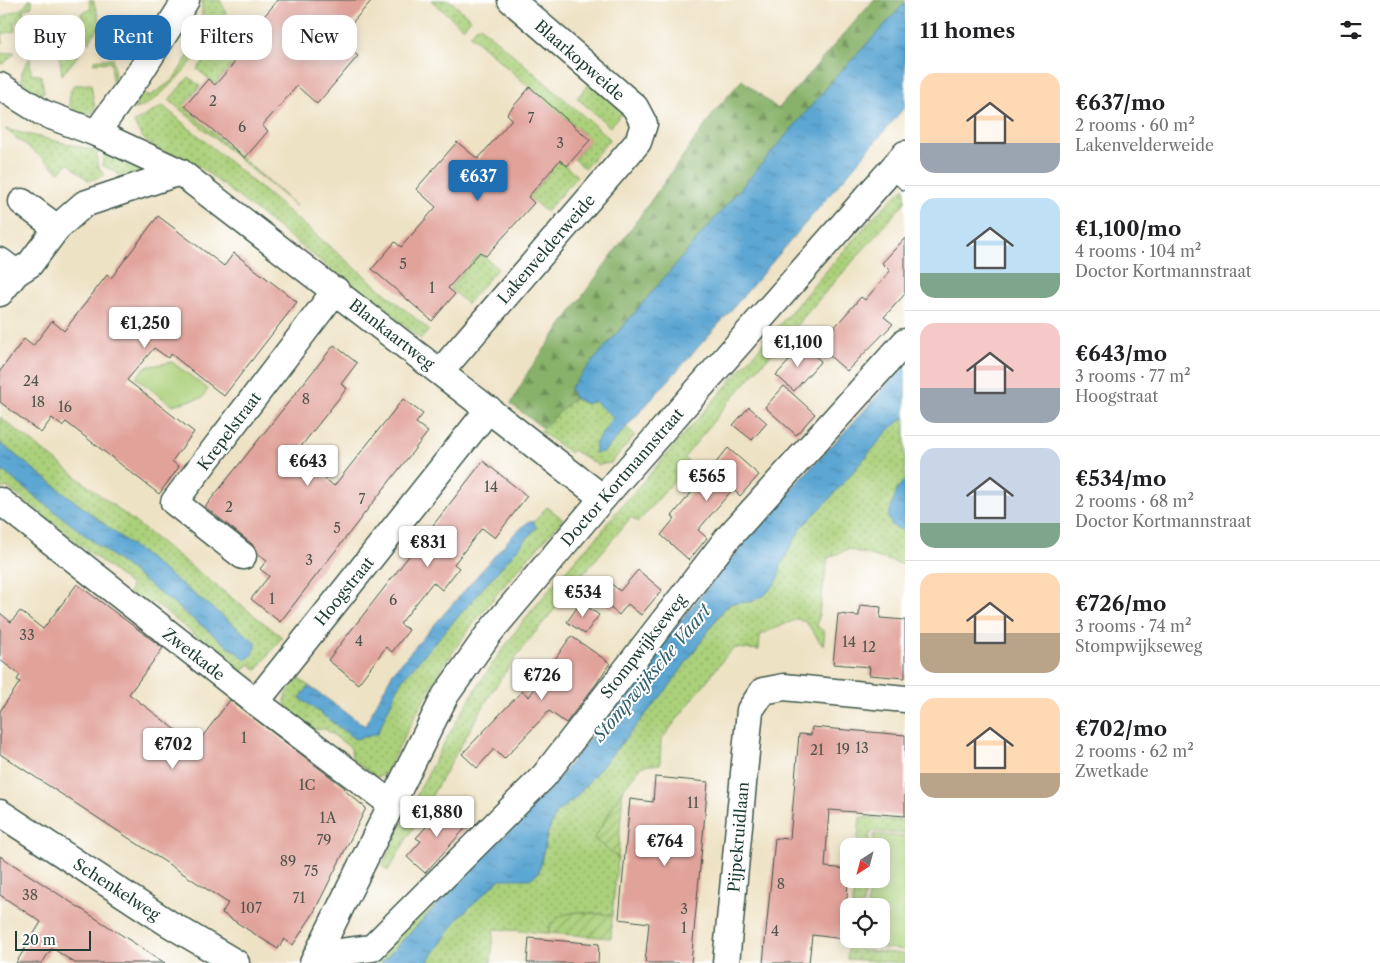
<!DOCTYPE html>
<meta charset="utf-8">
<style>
body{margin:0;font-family:"Libre Caslon Text",serif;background:#f6f6f6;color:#202124;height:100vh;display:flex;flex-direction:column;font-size:19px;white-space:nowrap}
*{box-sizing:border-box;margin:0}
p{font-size:16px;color:#757577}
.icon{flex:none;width:28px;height:28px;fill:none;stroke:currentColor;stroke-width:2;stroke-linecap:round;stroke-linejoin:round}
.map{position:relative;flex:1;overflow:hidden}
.side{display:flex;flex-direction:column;background:#fff;width:475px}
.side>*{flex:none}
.hud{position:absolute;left:15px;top:15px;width:475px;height:45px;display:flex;gap:10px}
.needle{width:32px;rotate:216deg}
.controls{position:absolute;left:840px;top:838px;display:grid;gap:10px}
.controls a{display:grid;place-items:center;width:50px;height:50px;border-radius:10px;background:#fff;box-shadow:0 2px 12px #0003;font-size:25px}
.scale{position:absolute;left:15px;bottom:12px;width:76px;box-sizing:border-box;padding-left:5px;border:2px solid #1f3d34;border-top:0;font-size:14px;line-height:18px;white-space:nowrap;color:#1f3d34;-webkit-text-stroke:4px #fff;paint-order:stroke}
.price{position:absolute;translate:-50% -42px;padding:0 11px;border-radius:5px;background:#fff;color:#222;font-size:16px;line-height:32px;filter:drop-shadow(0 1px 2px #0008)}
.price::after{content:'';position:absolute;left:50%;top:30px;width:15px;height:11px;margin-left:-8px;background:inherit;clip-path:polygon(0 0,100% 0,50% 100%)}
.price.active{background:#1f6fb2;color:#fff}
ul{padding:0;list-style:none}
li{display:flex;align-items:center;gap:15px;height:125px;padding:0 15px}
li+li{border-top:1px solid #e0e0e0}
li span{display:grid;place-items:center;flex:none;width:140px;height:100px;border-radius:15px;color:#555}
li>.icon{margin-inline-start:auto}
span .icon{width:60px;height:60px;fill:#fffc;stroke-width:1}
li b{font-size:21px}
h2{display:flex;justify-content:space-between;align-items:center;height:60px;padding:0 15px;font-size:21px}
.tag{padding:0 18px;border-radius:15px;background:#fff;box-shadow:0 2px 12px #0003;font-size:18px;line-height:45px}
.tag.active{background:#1f6fb2;color:#fff}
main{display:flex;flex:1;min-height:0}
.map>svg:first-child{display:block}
.grass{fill:url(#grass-dots);stroke:#658657}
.forest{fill:url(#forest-firs);stroke:#54784f}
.park{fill:#abd07a;stroke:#658657}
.garden{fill:url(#garden-furrows);stroke:#658657}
.water{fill:url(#water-ripples);stroke:#3d7284}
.building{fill:#e1a29a}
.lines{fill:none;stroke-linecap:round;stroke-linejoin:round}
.lane-casing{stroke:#3e564a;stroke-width:16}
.street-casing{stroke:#3e564a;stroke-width:29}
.lane{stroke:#fff;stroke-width:14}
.street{stroke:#fff;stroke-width:26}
.labels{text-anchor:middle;stroke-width:4;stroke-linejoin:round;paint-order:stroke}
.number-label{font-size:14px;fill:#50564e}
.street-label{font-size:16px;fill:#1f3d34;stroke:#fff}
.water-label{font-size:18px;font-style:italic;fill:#34626c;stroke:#fff}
</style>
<main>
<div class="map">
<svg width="905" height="963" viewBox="0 0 905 963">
<defs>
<pattern id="grass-dots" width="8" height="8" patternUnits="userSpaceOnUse" patternTransform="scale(1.25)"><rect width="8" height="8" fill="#abd07a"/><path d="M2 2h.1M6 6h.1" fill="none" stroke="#8baa65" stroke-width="1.8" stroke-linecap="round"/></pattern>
<pattern id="forest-firs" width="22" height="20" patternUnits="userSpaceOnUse" patternTransform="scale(1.25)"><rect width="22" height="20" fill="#88b26a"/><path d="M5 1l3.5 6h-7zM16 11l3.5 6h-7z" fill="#6f9258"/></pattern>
<pattern id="garden-furrows" width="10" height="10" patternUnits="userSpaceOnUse" patternTransform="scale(1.25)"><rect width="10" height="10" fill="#abd07a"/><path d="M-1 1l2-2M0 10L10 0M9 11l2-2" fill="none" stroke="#8baa65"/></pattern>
<pattern id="water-ripples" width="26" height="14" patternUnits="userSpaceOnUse" patternTransform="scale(1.25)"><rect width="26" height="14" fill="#5ba6d3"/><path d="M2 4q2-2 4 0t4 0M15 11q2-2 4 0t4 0" fill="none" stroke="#4b88ac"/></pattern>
</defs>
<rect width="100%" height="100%" fill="#fff"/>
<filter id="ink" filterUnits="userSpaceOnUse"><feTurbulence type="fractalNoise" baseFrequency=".02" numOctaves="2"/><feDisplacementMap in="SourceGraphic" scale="10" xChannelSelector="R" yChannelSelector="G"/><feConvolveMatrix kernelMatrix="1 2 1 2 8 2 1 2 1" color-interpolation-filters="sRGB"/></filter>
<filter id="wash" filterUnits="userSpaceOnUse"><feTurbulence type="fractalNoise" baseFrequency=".0096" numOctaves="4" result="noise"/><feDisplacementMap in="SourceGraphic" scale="20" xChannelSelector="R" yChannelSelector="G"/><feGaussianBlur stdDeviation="1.12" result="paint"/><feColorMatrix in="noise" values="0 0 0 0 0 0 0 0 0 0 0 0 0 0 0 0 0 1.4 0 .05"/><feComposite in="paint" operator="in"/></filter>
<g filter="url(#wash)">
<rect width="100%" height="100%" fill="#eee2c4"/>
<!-- grass -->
<g class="grass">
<path d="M29,0H32V6L23,10L24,17L44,15L42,18L15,22V31L2,34L3,43H0C0,37 0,29 0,23C2,10 24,14 29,0Z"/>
<polygon points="89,0 93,0 101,25 88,43 81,13 91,9"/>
<path d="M202,0H220L226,12C218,34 157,109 134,109L139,93L150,96L173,80L208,25L202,24Z"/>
<polygon points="431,0 449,0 471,19 463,28"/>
<polygon points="142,17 147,41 143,48 139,22 120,25 122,22"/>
<polygon points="62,18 65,34 75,33 80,53 62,75 55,28"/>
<polygon points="479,25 610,139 585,168 574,159 590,140 470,35"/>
<polygon points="228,33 246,49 215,84 197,69"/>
<polygon points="15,52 4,64 0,63 0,54"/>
<path d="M30,58L31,74L41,75L44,92L39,94C17,86 18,74 30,58Z"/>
<polygon points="113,58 116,85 113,89 111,62 93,63 95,60"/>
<polygon points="189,77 200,86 183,106 297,207 169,100"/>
<polygon points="590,83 623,112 610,127 577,98"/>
<polygon points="91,84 95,110 91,114 80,115 69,105 70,92 74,85"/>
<path d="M163,106L429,330L421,339L200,167C175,151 146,155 134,122Z"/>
<path d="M5,129L98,151C96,161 96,167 105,175L89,181L68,163L60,172Z"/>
<path d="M105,152L139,164L143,167L142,171L121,180C118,170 110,170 102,165Z"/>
<polygon points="559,161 577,176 546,212 529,197"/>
<path d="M905,187V202L728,403L684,458L690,463L638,522L631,517L524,646L493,690L388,871L382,866C420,787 456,713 508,642C529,612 554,584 578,557C586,547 603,534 607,523L875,215Z"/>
<polygon points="480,253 498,268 467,304 450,288"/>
<polygon points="574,398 586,404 594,401 614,417 595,444 604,451 626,427 635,435 611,463 598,465 573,450 570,453 540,431"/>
<polygon points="0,417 282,637 257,670 249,664 242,672 153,602 144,605 129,594 131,585 7,487 0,489 0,469 246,660 257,643 0,443"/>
<polygon points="905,417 905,565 848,549 828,558 817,626 825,632 823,646 806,622 797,619 760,635 759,650 735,648 726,656 661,740 660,764 642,766 623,789 594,839 618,858 612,915 578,912 551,923 548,933 494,929 491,963 427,963 459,917 500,879 539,872 547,835 556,813 574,799 668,688 724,609 732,603 750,602 765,595 778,580 781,565 801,528 825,504 889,430"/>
<path d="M547,507L563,519C522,565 478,612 445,664C423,699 405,735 387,771L382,776L376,777L352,759L351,748L325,729L314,730C304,723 280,710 286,695C289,689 295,684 299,679L309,686L300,698L355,739L377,734L401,681L536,528L534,522Z"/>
<polygon points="860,817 905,821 905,834 870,831 869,846 857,846"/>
<polygon points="469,862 474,865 381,963 339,963"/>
<polygon points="855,879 866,879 863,906 852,906"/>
<polygon points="849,939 860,939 860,950 905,954 905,963 847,959"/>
</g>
<!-- forest -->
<polygon class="forest" points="874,0 905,0 905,3 836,77 570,388 574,398 543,428 511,404 528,372 719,106 742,80 778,109"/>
<!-- park -->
<g class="park">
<polygon points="172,362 208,389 202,398 172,405 136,378 145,367"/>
<polygon points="874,834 905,837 905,950 863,946 864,939 881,939 881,906 867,906 870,879 881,879 881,846 873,846"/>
</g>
<!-- garden -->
<g class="garden">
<polygon points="623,789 618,858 594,839"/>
<path d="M578,912L612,915L611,938L548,933C553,917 563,914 578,912Z"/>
</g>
<!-- water -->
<g class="water">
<polygon points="905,3 905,107 727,315 604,452 595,453 595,444 613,417 594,401 586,404 574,398 570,388 836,77"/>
<polygon points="905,364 905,417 889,430 825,504 801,528 781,565 778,580 765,595 750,602 732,603 724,609 668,688 574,799 556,813 547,835 539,872 530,879 500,879 459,917 427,963 381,963 555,783 677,625 734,555 791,489 862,413"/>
<polygon points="0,443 257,643 253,654 246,660 0,469"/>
<polygon points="905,480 905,531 892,526 888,517 898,487"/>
<polygon points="529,521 534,522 536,528 401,681 377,734 355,739 300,698 309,686 365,726 393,672 512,536"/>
</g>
<g id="blocks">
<!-- building -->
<g class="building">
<polygon points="278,0 372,0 338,39 358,56 317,104 297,86 262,126 268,131 245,158 185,106 208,79 215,85 247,48 241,43"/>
<polygon points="530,87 590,140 567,166 560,160 528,197 534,203 486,256 480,252 448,288 455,294 432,321 372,269 395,242 401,247 436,207 416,189 457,142 478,159 512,119 507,114"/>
<polygon points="158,216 224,266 234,253 297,302 224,396 171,354 168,358 154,348 127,380 194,432 172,461 179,467 159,494 66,422 62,426 52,418 41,433 0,402 0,371 24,339 33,346 52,321 64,331 107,275 111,278"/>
<polygon points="905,238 905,294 884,317 893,324 847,371 818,346 861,297 865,300 890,271 882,263"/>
<polygon points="334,345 357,363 341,384 347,388 295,454 334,486 403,399 423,414 416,423 428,432 280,622 251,599 269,576 260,569 267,560 257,553 252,544 205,507"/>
<polygon points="803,346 821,361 794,391 776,375"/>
<polygon points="784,386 815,414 796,435 765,407"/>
<polygon points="749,407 767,423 752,440 733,425"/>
<polygon points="728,448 759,475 740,496 733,489 698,530 707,538 689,560 661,535 675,518 672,516"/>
<polygon points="483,461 527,496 495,538 482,528 454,564 459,568 442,590 433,582 400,624 409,630 392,652 386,647 358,684 328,660"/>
<polygon points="638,570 662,590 641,615 628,604 619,615 596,596 608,581 620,591"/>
<polygon points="77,584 163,648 129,694 196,745 230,700 345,788 344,790 366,808 313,914 293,945 284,939 278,949 222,913 228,903 0,754 0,711 20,682 17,680 20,675 0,660 0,613 11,622 20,611 43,629"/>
<polygon points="581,602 599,615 585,634 567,622"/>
<polygon points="860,605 881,607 880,618 905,620 905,678 869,675 870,667 833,664 838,614 859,616"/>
<polygon points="571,636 610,663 596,684 566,723 549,711 504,759 494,749 477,768 462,754 522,691 529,697"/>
<polygon points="812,727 905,735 905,816 829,810 825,867 849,869 844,939 812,935 809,963 763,963 775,838 790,839 799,734 811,735"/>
<polygon points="655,777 708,782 691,963 645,963 649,923 619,919 630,799 653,802"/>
<polygon points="447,804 469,824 425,873 407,857 421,841 416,838"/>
<polygon points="0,856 86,912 165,963 75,963 52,948 42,963 16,963 41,922 0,895"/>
<polygon points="529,938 599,944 598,963 527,963"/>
</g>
</g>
</g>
<g filter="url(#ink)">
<use href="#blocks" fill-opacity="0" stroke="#3e564a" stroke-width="1"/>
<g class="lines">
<defs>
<polyline id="lane" points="891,169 905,183"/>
<g id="street">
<polyline points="0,86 43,113 96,133 180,172 603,498"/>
<polyline points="96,133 139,74 186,0"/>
<polyline points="22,202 57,228"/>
<polyline points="0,261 16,273 30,264 57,228 84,204 180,172"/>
<polyline points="0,293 16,273"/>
<polyline points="441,371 638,142 644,124 635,107 511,0"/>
<polyline points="0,501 256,702 390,803"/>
<polyline points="243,556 174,502 336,290"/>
<polyline points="256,702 489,409"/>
<polyline points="0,813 168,923 236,963"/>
<polyline points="317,955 372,948 544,776 727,539 905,342"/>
<polyline points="313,963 445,696 490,632 603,498 905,154"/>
<polyline points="726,963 750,710 763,691 784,687 905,699"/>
</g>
</defs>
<!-- lane casing -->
<use href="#lane" class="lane-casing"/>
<!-- street casing -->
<use href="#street" class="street-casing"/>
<!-- lane -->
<use href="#lane" class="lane"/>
<!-- street -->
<use href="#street" class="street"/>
</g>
</g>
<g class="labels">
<!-- number labels -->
<g class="number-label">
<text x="213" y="106">2</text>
<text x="531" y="123">7</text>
<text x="242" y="132">6</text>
<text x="560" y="148">3</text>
<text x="403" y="269">5</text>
<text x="432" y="293">1</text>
<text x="31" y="386">24</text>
<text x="306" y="404">8</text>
<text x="38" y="407">18</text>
<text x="65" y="412">16</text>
<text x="491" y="492">14</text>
<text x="362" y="504">7</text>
<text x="229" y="512">2</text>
<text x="337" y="533">5</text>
<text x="309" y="565">3</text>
<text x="272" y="604">1</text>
<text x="393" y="605">6</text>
<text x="27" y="640">33</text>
<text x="359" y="646">4</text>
<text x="849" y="647">14</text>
<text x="869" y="652">12</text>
<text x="244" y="743">1</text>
<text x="862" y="753">13</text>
<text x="843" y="754">19</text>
<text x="817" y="755">21</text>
<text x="307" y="790">1C</text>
<text x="693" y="808">11</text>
<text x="328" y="823">1A</text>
<text x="324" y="845">79</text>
<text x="288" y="866">89</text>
<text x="311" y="876">75</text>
<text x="781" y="889">8</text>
<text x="30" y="900">38</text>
<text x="299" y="903">71</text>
<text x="251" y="913">107</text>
<text x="684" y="914">3</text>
<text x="684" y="933">1</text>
<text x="775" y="936">4</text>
</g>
<!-- street labels -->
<g class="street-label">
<text transform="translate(580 60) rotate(41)" y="6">Blaarkopweide</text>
<text transform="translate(546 249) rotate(-49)" y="6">Lakenvelderweide</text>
<text transform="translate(392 334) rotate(38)" y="6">Blankaartweg</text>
<text transform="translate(229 431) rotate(-53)" y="6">Krepelstraat</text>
<text transform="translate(622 477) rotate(-49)" y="6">Doctor Kortmannstraat</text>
<text transform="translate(344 591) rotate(-51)" y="6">Hoogstraat</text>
<text transform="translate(643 646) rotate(-52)" y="6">Stompwijkseweg</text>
<text transform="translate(194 654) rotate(38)" y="6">Zwetkade</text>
<text transform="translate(738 837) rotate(-85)" y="6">Pijpekruidlaan</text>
<text transform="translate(117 889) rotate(33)" y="6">Schenkelweg</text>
</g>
<!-- water labels -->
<g class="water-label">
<text transform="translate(652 673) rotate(-50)" y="6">Stompwijksche Vaart</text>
</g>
</g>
</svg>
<div class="controls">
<a><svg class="needle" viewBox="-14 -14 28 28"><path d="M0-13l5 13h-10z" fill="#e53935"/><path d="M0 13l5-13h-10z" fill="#757577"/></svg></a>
<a><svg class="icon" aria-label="locate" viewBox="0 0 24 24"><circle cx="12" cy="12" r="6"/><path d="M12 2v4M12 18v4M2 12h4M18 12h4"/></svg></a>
</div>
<div class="scale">20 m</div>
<b class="price active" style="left:478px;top:202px">€637</b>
<b class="price" style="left:145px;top:349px">€1,250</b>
<b class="price" style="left:798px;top:368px">€1,100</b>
<b class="price" style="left:308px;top:487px">€643</b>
<b class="price" style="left:707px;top:502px">€565</b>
<b class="price" style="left:428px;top:568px">€831</b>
<b class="price" style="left:583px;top:618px">€534</b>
<b class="price" style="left:542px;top:701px">€726</b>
<b class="price" style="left:173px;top:770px">€702</b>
<b class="price" style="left:437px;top:838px">€1,880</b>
<b class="price" style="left:665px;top:867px">€764</b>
<div class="hud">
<a class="tag">Buy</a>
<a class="tag active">Rent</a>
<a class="tag">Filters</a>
<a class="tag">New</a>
</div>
</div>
<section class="side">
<h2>11 homes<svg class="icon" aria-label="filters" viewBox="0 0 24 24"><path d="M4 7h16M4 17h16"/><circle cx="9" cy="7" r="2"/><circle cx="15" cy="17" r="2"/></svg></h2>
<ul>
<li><span style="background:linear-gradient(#ffd9b3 70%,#9aa5b1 0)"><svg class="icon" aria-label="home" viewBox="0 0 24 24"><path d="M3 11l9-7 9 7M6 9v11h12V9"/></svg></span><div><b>€637/mo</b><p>2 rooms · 60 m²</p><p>Lakenvelderweide</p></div></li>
<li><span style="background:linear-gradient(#bfe0f5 75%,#7fa58c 0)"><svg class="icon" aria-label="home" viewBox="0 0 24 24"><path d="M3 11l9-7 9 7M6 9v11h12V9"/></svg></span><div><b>€1,100/mo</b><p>4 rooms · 104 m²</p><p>Doctor Kortmannstraat</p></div></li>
<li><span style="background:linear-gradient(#f6c9c9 65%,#9aa5b1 0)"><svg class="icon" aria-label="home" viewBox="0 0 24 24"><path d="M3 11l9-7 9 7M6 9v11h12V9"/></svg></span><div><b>€643/mo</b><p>3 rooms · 77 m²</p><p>Hoogstraat</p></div></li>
<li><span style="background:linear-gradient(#c9d6e8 75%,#7fa58c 0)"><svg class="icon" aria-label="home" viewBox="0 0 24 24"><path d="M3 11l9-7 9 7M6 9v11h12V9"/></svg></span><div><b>€534/mo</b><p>2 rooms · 68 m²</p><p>Doctor Kortmannstraat</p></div></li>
<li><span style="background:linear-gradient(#ffd9b3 60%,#b9a48a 0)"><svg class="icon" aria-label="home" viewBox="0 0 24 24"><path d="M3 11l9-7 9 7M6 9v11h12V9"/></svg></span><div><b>€726/mo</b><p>3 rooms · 74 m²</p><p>Stompwijkseweg</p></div></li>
<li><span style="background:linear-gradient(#ffd9b3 75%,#b9a48a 0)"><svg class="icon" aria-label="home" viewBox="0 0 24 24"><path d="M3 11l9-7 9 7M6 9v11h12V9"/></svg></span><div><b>€702/mo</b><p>2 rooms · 62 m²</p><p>Zwetkade</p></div></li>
</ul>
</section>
</main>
